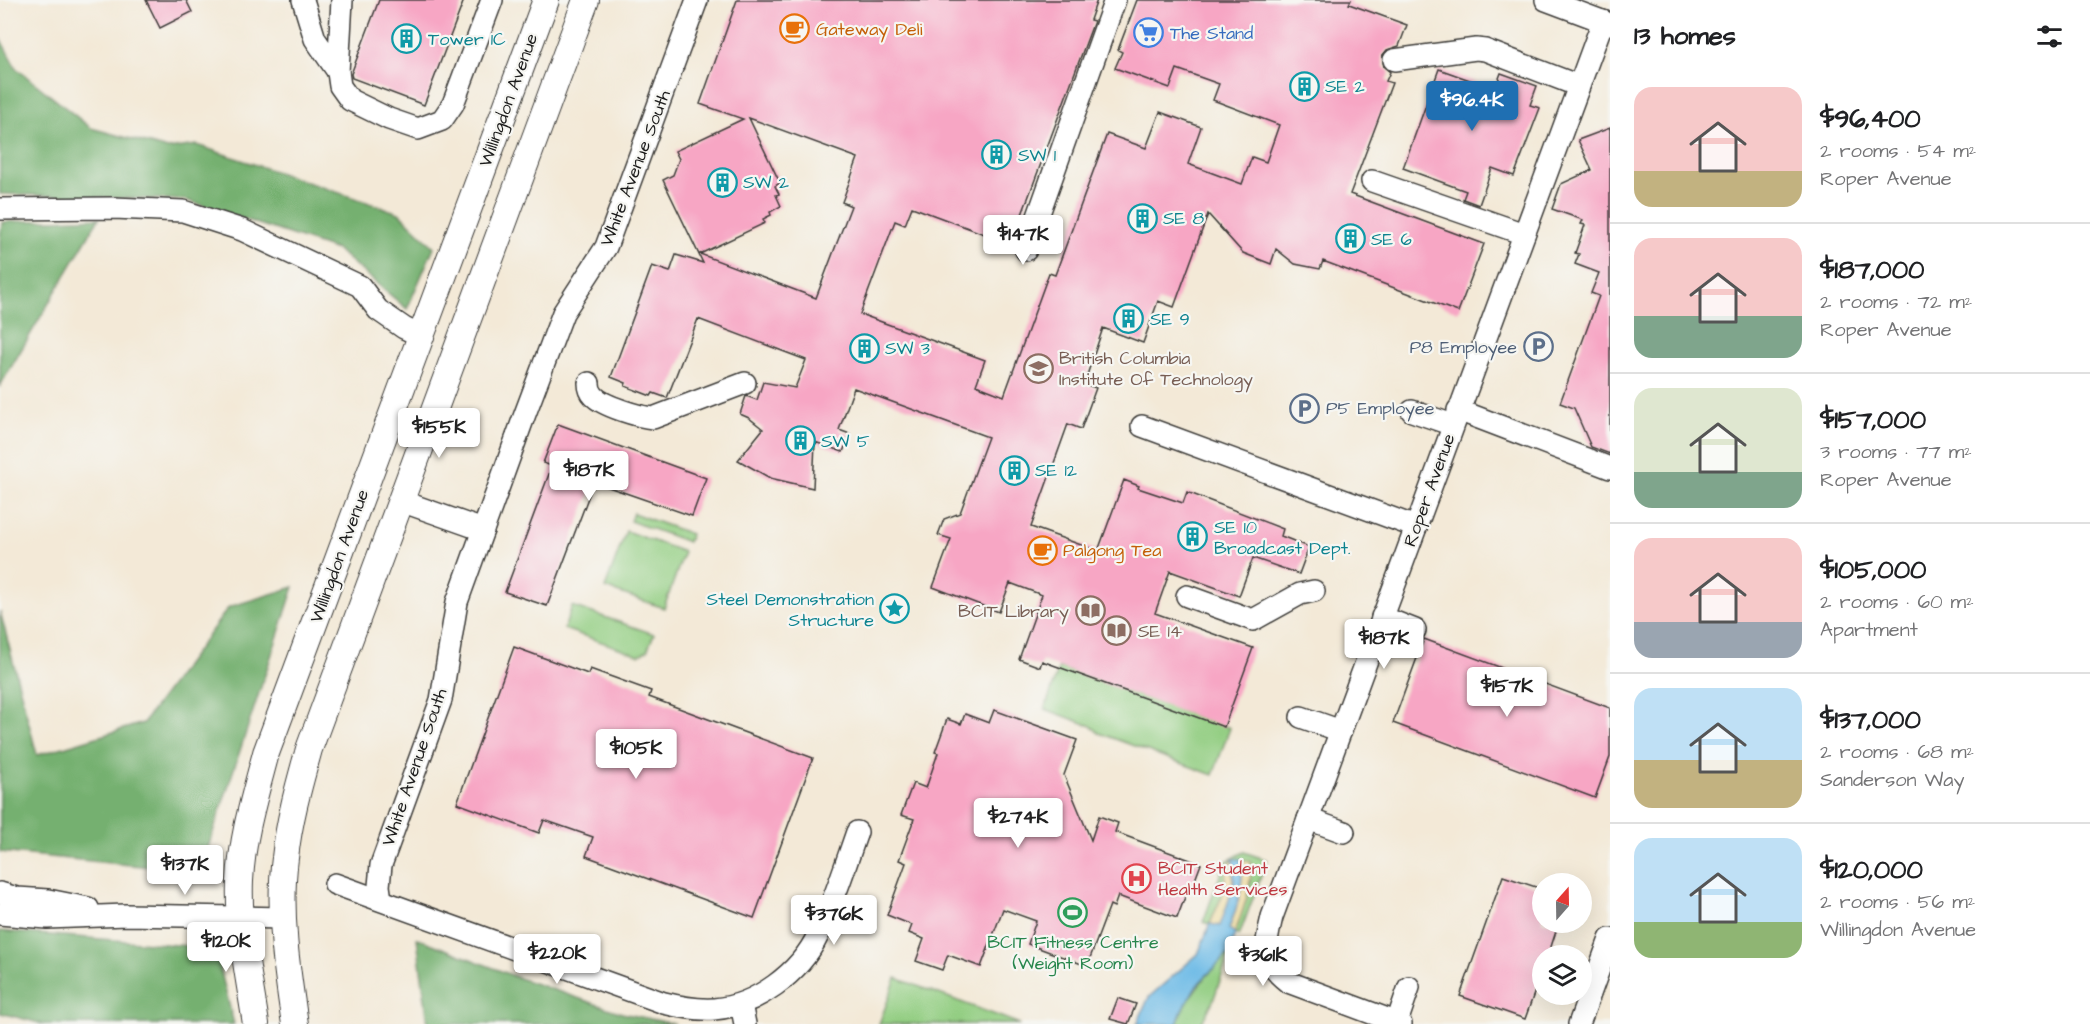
<!DOCTYPE html>
<meta charset="utf-8">
<style>
body{margin:0;font-family:"Architects Daughter",sans-serif;background:#f2f2f2;color:#202124;height:100vh;display:flex;flex-direction:column;font-size:22px;white-space:nowrap}
*{box-sizing:border-box;margin:0}
p{font-size:20px;color:#757577}
.icon{flex:none;width:33px;height:33px;fill:none;stroke:currentColor;stroke-width:2;stroke-linecap:round;stroke-linejoin:round}
.map{position:relative;flex:1;overflow:hidden}
.side{display:flex;flex-direction:column;background:#fff;width:480px}
.side>*{flex:none}
.needle{width:39px;rotate:20deg}
.controls{position:absolute;left:1532px;top:873px;display:grid;gap:12px}
.controls a{display:grid;place-items:center;width:60px;height:60px;border-radius:50%;background:#fff;box-shadow:0 6px 24px #0002;font-size:30px}
.price{position:absolute;translate:-50% -51px;padding:0 14px;border-radius:6px;background:#fff;color:#222;font-size:20px;line-height:39px;filter:drop-shadow(0 2px 3px #0008)}
.price::after{content:'';position:absolute;left:50%;top:36px;width:18px;height:14px;margin-left:-9px;background:inherit;clip-path:polygon(0 0,100% 0,50% 100%)}
.price.active{background:#1f6fb2;color:#fff}
ul{padding:0;list-style:none}
li{display:flex;align-items:center;gap:18px;height:150px;padding:0 24px}
li+li{border-top:2px solid #e0e0e0}
li span{display:grid;place-items:center;flex:none;width:168px;height:120px;border-radius:18px;color:#555}
li>.icon{margin-inline-start:auto}
span .icon{width:72px;height:72px;fill:#fffc;stroke-width:1}
li b{font-size:26px}
h2{display:flex;justify-content:space-between;align-items:center;height:72px;padding:0 24px;font-size:26px}
main{display:flex;flex:1;min-height:0}
.map>svg:first-child{display:block}
.green{fill:#92cd81;stroke:#57744e;stroke-width:1.5}
.forest{fill:#75b06f;stroke:#486646;stroke-width:1.5}
.sand{fill:#eeda9e;stroke:#857b5d;stroke-width:1.5}
.water{fill:#6cbae6;stroke:#446b81;stroke-width:1.5}
.building{fill:#f7a6c4;fill-rule:evenodd}
.lines{fill:none;stroke-linecap:round;stroke-linejoin:round}
.minor-casing{stroke:#3c3b38;stroke-width:24}
.major-casing{stroke:#3c3b38;stroke-width:28}
.minor{stroke:#fff;stroke-width:21}
.major{stroke:#fff;stroke-width:26}
.labels{text-anchor:middle;stroke-width:4.5;stroke-linejoin:round;paint-order:stroke}
.food-label{font-size:18px;fill:#c56008;stroke:#f6f6f2;text-anchor:start}
.shop-label{font-size:18px;fill:#366cbe;stroke:#f6f6f2;text-anchor:start}
.culture-label{font-size:18px;fill:#0d838f;stroke:#f6f6f2;text-anchor:start}
.street-label{font-size:18px;fill:#1c1c1c;stroke:#f6f6f2}
.service-label{font-size:18px;fill:#4e5e75;stroke:#f6f6f2;text-anchor:end}
.education-label{font-size:18px;fill:#785e54;stroke:#f6f6f2;text-anchor:start}
.health-label{font-size:18px;fill:#be3a42;stroke:#f6f6f2;text-anchor:start}
.leisure-label{font-size:18px;fill:#27864d;stroke:#f6f6f2}
</style>
<main>
<div class="map">
<svg width="1610" height="1024" viewBox="0 0 1610 1024">
<rect width="100%" height="100%" fill="#f6f6f2"/>
<filter id="ink" filterUnits="userSpaceOnUse"><feTurbulence type="fractalNoise" baseFrequency=".0167" numOctaves="2"/><feDisplacementMap in="SourceGraphic" scale="12" xChannelSelector="R" yChannelSelector="G"/><feConvolveMatrix kernelMatrix="1 2 1 2 8 2 1 2 1" color-interpolation-filters="sRGB"/></filter>
<filter id="wash" filterUnits="userSpaceOnUse"><feTurbulence type="fractalNoise" baseFrequency=".008" numOctaves="4" result="noise"/><feDisplacementMap in="SourceGraphic" scale="24" xChannelSelector="R" yChannelSelector="G"/><feGaussianBlur stdDeviation="1.35" result="paint"/><feColorMatrix in="noise" values="0 0 0 0 0 0 0 0 0 0 0 0 0 0 0 0 0 1.4 0 .05"/><feComposite in="paint" operator="in"/></filter>
<g filter="url(#wash)">
<rect width="100%" height="100%" fill="#f3e9d7"/>
<!-- green -->
<g class="green">
<polygon points="633,513 691,534 688,542 630,521"/>
<polygon points="626,531 684,552 664,608 605,588"/>
<polygon points="572,606 654,634 647,651 639,655 564,629"/>
<polygon points="1059,667 1230,728 1213,775 1099,733 1091,726 1045,709"/>
<polygon points="1244,852 1267,860 1239,936 1235,933 1250,887 1250,862 1242,859 1233,859 1222,896 1210,924 1203,922 1225,862"/>
<path d="M1230,952L1213,1001L1201,1024H1177C1188,993 1207,975 1230,952Z"/>
<polygon points="896,978 1020,1024 879,1024"/>
</g>
<!-- forest -->
<g class="forest">
<polygon points="0,38 16,68 91,128 168,149 197,145 399,213 434,247 407,309 337,250 186,200 0,194"/>
<polygon points="99,218 0,386 0,239 2,222"/>
<polygon points="294,587 200,872 0,852 0,611 37,755 143,723 229,607"/>
<polygon points="0,931 215,948 234,1024 43,1024 0,1013"/>
<polygon points="417,938 519,978 622,1013 675,1024 428,1024"/>
</g>
<!-- sand -->
<g class="sand">
<path d="M1233,859C1234,888 1230,900 1220,926L1210,924L1222,896L1227,866Z"/>
<path d="M1242,859L1251,862C1252,888 1243,909 1235,933L1229,929C1239,901 1243,889 1242,859Z"/>
</g>
<!-- water -->
<path class="water" d="M1233,859H1242C1243,889 1239,901 1229,929L1235,933L1230,952L1196,986L1181,1013L1177,1024H1137L1149,997L1198,954L1210,924L1220,926L1234,885Z"/>
<g id="blocks">
<!-- building -->
<g class="building">
<polygon points="146,0 186,0 192,12 160,28"/>
<polygon points="379,0 464,0 424,105 352,78 351,74"/>
<path d="M737,0H1097L1090,20L1094,21L1011,244L912,207L905,225L895,221L860,314L985,360L976,385L1004,396L1049,273L1055,275L1107,134L1146,148L1160,112L1201,127L1188,164L1242,184L1252,157L1266,162L1279,125L1213,100L1219,84L1177,69L1170,88L1115,68L1122,52L1118,50L1137,0H1351L1349,4L1407,25L1399,46L1387,50L1382,56L1384,67L1390,72L1386,81L1392,83L1350,194L1484,244L1458,312L1323,261L1320,269L1295,264L1276,249L1271,264L1243,253L1208,214L1174,307L1158,301L1143,343L1103,328L1084,384L1096,388L1081,429L1068,424L1031,527L1098,551L1124,480L1139,486L1138,488L1183,503L1187,492L1283,529L1281,536L1309,547L1299,574L1253,558L1239,596L1170,571L1155,613L1253,648L1224,727L1042,661L1040,667L1019,659L1042,595L1010,583L999,612L933,587L951,539L938,535L944,519L960,513L988,437L854,388L839,430L850,434L843,452L815,442L813,488L770,478L738,460L763,429L749,418L740,414L746,396L757,400L763,382L795,388L806,360L698,319L667,398L653,393L651,396L625,386L626,383L611,377L652,266L670,272L676,255L703,263L663,180L673,175L679,159L675,151L743,119L700,104ZM749,118L858,158L842,202L851,206L816,298L700,254L765,223L763,219L771,215L770,212L781,206L776,195L779,194L775,186L780,183Z"/>
<polygon points="1439,69 1495,89 1501,73 1537,86 1530,105 1540,108 1514,176 1492,168 1479,205 1463,199 1466,191 1403,168"/>
<polygon points="1610,128 1610,454 1591,447 1574,408 1560,403 1599,296 1591,293 1599,273 1575,264 1579,254 1575,253 1585,225 1581,224 1583,220 1552,209 1561,184 1592,170 1578,140"/>
<polygon points="558,424 706,478 692,516 594,482 547,606 505,592 552,466 543,463"/>
<polygon points="1424,639 1610,708 1610,757 1595,798 1393,723"/>
<polygon points="514,647 588,674 590,669 651,691 649,697 813,758 754,918 586,856 593,837 544,820 539,833 457,803"/>
<polygon points="994,710 1077,740 1064,775 1091,840 1099,816 1118,823 1115,832 1201,864 1193,885 1190,884 1177,918 1118,896 1114,907 1110,905 1087,966 1028,944 1036,921 1003,909 981,967 948,955 942,970 916,961 924,939 909,933 912,925 887,915 906,863 899,860 914,819 901,815 913,783 926,788 938,753 935,752 947,719 961,724 965,714 989,723"/>
<polygon points="1503,876 1542,889 1542,922 1559,922 1548,956 1542,956 1542,971 1525,1019 1460,996"/>
<polygon points="1118,998 1136,1004 1128,1024 1110,1019"/>
</g>
</g>
</g>
<g filter="url(#ink)">
<use href="#blocks" fill-opacity="0" stroke="#3c3b38" stroke-width="1.5"/>
<g class="lines">
<defs>
<g id="minor">
<polyline points="303,0 315,39 338,72"/>
<polyline points="342,0 338,72 340,86 350,100 389,119 418,129 442,120 453,104 492,0"/>
<polyline points="1546,0 1610,24"/>
<polyline points="1394,60 1476,49 1485,50 1579,86"/>
<polyline points="1372,181 1524,234"/>
<polyline points="0,209 114,208 183,211 242,230 360,286 378,310 404,328 421,336"/>
<polyline points="1026,250 1115,0"/>
<path d="M589,383C589,388 590,392 594,396C603,406 640,417 653,418L745,383"/>
<polyline points="1458,410 1610,468"/>
<polyline points="1412,411 1453,425"/>
<polyline points="1142,426 1416,527"/>
<polyline points="401,501 483,530"/>
<polyline points="1187,596 1253,620 1300,594 1314,591"/>
<polyline points="1382,617 1415,630"/>
<polyline points="1301,717 1341,731"/>
<polyline points="1308,819 1344,832"/>
<path d="M335,884L664,1003C680,1007 697,1010 714,1009C756,1006 800,973 818,935C834,902 845,866 857,832"/>
<polyline points="0,893 17,898 48,900 88,908"/>
<polyline points="381,900 379,886 381,865 441,700 457,602 525,414 563,313 606,247 697,0"/>
<polyline points="0,914 47,918 126,915 284,918"/>
<polyline points="741,1004 745,1024"/>
<polyline points="1397,1022 1409,987"/>
<path d="M1401,1024L1288,982C1260,960 1265,948 1272,917L1603,21"/>
<polyline points="1579,1024 1610,939"/>
</g>
<g id="major">
<path d="M256,1024C249,977 238,928 240,881C242,837 255,795 266,753L546,0"/>
<path d="M295,1024C287,971 278,911 285,858C289,820 299,785 309,749L586,0"/>
</g>
</defs>
<!-- minor casing -->
<use href="#minor" class="minor-casing"/>
<!-- major casing -->
<use href="#major" class="major-casing"/>
<!-- minor -->
<use href="#minor" class="minor"/>
<!-- major -->
<use href="#major" class="major"/>
</g>
</g>
<!-- icons -->
<defs>
<symbol id="cafe-ring" viewBox="-11 -11 22 22"><circle r="9.5" fill="#f6f6f2" stroke="#e8710a" stroke-width="1.5"/><path d="M-5.5-4.5H6V0H3Q3 3.5 0 3.5H-2.5Q-5.5 3.5-5.5 0ZM3-3.2v2h1.7v-2ZM-6 4.5H4V6H-6Z" fill="#e8710a"/></symbol>
<symbol id="supermarket-ring" viewBox="-11 -11 22 22"><circle r="9.5" fill="#f6f6f2" stroke="#3f7fe0" stroke-width="1.5"/><path d="M-6-5.5h2.5l.6 2H6L4.5 2H-2.5L-4.4-4H-6ZM-1.5 3.2a1.3 1.3 0 1 0 .1 0ZM3 3.2a1.3 1.3 0 1 0 .1 0Z" fill="#3f7fe0"/></symbol>
<symbol id="building-ring" viewBox="-11 -11 22 22"><circle r="9.5" fill="#f6f6f2" stroke="#0f9aa8" stroke-width="1.5"/><path d="M-4-6H4V6H1V3H-1V6H-4ZM-2.5-4.3h1.7v1.8h-1.7ZM.8-4.3h1.7v1.8H.8ZM-2.5-1h1.7V.8h-1.7ZM.8-1h1.7V.8H.8Z" fill="#0f9aa8"/></symbol>
<symbol id="parking-ring" viewBox="-11 -11 22 22"><circle r="9.5" fill="#f6f6f2" stroke="#5c6f8a" stroke-width="1.5"/><path d="M-3.5-5.5H1a3.5 3.5 0 0 1 0 7H-1V5.5H-3.5ZM-1-3.4V-.6H.8a1.4 1.4 0 0 0 0-2.8Z" fill="#5c6f8a"/></symbol>
<symbol id="university-ring" viewBox="-11 -11 22 22"><circle r="9.5" fill="#f6f6f2" stroke="#8d6e63" stroke-width="1.5"/><path d="M0-5L7-2L0 1L-7-2ZM-4 1L0 2.5L4 1V4Q0 6-4 4Z" fill="#8d6e63"/></symbol>
<symbol id="sight-ring" viewBox="-11 -11 22 22"><circle r="9.5" fill="#f6f6f2" stroke="#0f9aa8" stroke-width="1.5"/><path d="M0-6L1.8-2.2L6-1.7L2.9 1.2L3.7 5.4L0 3.3L-3.7 5.4L-2.9 1.2L-6-1.7L-1.8-2.2Z" fill="#0f9aa8"/></symbol>
<symbol id="library-ring" viewBox="-11 -11 22 22"><circle r="9.5" fill="#f6f6f2" stroke="#8d6e63" stroke-width="1.5"/><path d="M-6-4Q-3-5.5-.7-3.5V5Q-3 3-6 4ZM6-4Q3-5.5 .7-3.5V5Q3 3 6 4Z" fill="#8d6e63"/></symbol>
<symbol id="hospital-ring" viewBox="-11 -11 22 22"><circle r="9.5" fill="#f6f6f2" stroke="#e0444e" stroke-width="1.5"/><path d="M-5-5h3v3.5h4V-5h3V5h-3V1.5h-4V5h-3Z" fill="#e0444e"/></symbol>
<symbol id="stadium-ring" viewBox="-11 -11 22 22"><circle r="9.5" fill="#f6f6f2" stroke="#2e9e5b" stroke-width="1.5"/><path d="M0-5a6.5 5 0 1 0 0 10a6.5 5 0 1 0 0-10ZM-3.5-1.8h7v3.6h-7Z" fill="#2e9e5b"/></symbol>
</defs>
<g fill-rule="evenodd">
<use href="#cafe-ring" x="778" y="12" width="33" height="33"/>
<use href="#supermarket-ring" x="1132" y="16" width="33" height="33"/>
<use href="#building-ring" x="390" y="22" width="33" height="33"/>
<use href="#building-ring" x="1288" y="70" width="33" height="33"/>
<use href="#building-ring" x="980" y="138" width="33" height="33"/>
<use href="#building-ring" x="706" y="166" width="33" height="33"/>
<use href="#building-ring" x="1126" y="202" width="33" height="33"/>
<use href="#building-ring" x="1334" y="222" width="33" height="33"/>
<use href="#building-ring" x="1112" y="302" width="33" height="33"/>
<use href="#parking-ring" x="1522" y="330" width="33" height="33"/>
<use href="#building-ring" x="848" y="332" width="33" height="33"/>
<use href="#university-ring" x="1022" y="352" width="33" height="33"/>
<use href="#parking-ring" x="1288" y="392" width="33" height="33"/>
<use href="#building-ring" x="784" y="424" width="33" height="33"/>
<use href="#building-ring" x="998" y="454" width="33" height="33"/>
<use href="#building-ring" x="1176" y="520" width="33" height="33"/>
<use href="#cafe-ring" x="1026" y="534" width="33" height="33"/>
<use href="#sight-ring" x="878" y="592" width="33" height="33"/>
<use href="#library-ring" x="1074" y="594" width="33" height="33"/>
<use href="#library-ring" x="1100" y="614" width="33" height="33"/>
<use href="#hospital-ring" x="1120" y="862" width="33" height="33"/>
<use href="#stadium-ring" x="1056" y="896" width="33" height="33"/>
</g>
<g class="labels">
<!-- food labels -->
<g class="food-label">
<text x="816" y="35">Gateway Deli</text>
<text x="1063" y="556">Palgong Tea</text>
</g>
<!-- shop labels -->
<g class="shop-label">
<text x="1170" y="39">The Stand</text>
</g>
<!-- culture labels -->
<g class="culture-label">
<text x="428" y="45">Tower 1C</text>
<text x="1325" y="92">SE 2</text>
<text x="1018" y="161">SW 1</text>
<text x="743" y="188">SW 2</text>
<text x="1163" y="224">SE 8</text>
<text x="1371" y="245">SE 6</text>
<text x="1150" y="325">SE 9</text>
<text x="885" y="354">SW 3</text>
<text x="821" y="447">SW 5</text>
<text x="1035" y="476">SE 12</text>
<text x="1214" y="533">SE 10<tspan x="1214" dy="21">Broadcast Dept.</tspan></text>
<text x="874" y="605" text-anchor="end">Steel Demonstration<tspan x="874" dy="21">Structure</tspan></text>
</g>
<!-- street labels -->
<g class="street-label">
<text transform="translate(508 100) rotate(-70)" y="6">Willingdon Avenue</text>
<text transform="translate(635 168) rotate(-69)" y="6">White Avenue South</text>
<text transform="translate(1429 490) rotate(-70)" y="6">Roper Avenue</text>
<text transform="translate(339 556) rotate(-70)" y="6">Willingdon Avenue</text>
<text transform="translate(414 767) rotate(-71)" y="6">White Avenue South</text>
</g>
<!-- service labels -->
<g class="service-label">
<text x="1517" y="353">P8 Employee</text>
<text x="1326" y="414" text-anchor="start">P5 Employee</text>
</g>
<!-- education labels -->
<g class="education-label">
<text x="1059" y="364">British Columbia<tspan x="1059" dy="21">Institute Of Technology</tspan></text>
<text x="1069" y="617" text-anchor="end">BCIT Library</text>
<text x="1138" y="637">SE 14</text>
</g>
<!-- health labels -->
<g class="health-label">
<text x="1158" y="874">BCIT Student<tspan x="1158" dy="21">Health Services</tspan></text>
</g>
<!-- leisure labels -->
<g class="leisure-label">
<text x="1073" y="948">BCIT Fitness Centre<tspan x="1073" dy="21">(Weight Room)</tspan></text>
</g>
</g>
</svg>
<div class="controls">
<a><svg class="needle" viewBox="-14 -14 28 28"><path d="M0-13l5 13h-10z" fill="#e53935"/><path d="M0 13l5-13h-10z" fill="#757577"/></svg></a>
<a><svg class="icon" aria-label="layers" viewBox="0 0 24 24"><path d="M12 4l9 5-9 5-9-5zM3 14l9 5 9-5"/></svg></a>
</div>
<b class="price active" style="left:1472px;top:132px">$96.4K</b>
<b class="price" style="left:1023px;top:266px">$147K</b>
<b class="price" style="left:439px;top:459px">$155K</b>
<b class="price" style="left:589px;top:502px">$187K</b>
<b class="price" style="left:1384px;top:670px">$187K</b>
<b class="price" style="left:1507px;top:718px">$157K</b>
<b class="price" style="left:636px;top:780px">$105K</b>
<b class="price" style="left:1018px;top:849px">$274K</b>
<b class="price" style="left:185px;top:896px">$137K</b>
<b class="price" style="left:834px;top:946px">$376K</b>
<b class="price" style="left:226px;top:973px">$120K</b>
<b class="price" style="left:557px;top:985px">$220K</b>
<b class="price" style="left:1263px;top:987px">$361K</b>
</div>
<section class="side">
<h2>13 homes<svg class="icon" aria-label="filters" viewBox="0 0 24 24"><path d="M4 7h16M4 17h16"/><circle cx="9" cy="7" r="2"/><circle cx="15" cy="17" r="2"/></svg></h2>
<ul>
<li><span style="background:linear-gradient(#f6c9c9 70%,#c2b280 0)"><svg class="icon" aria-label="home" viewBox="0 0 24 24"><path d="M3 11l9-7 9 7M6 9v11h12V9"/></svg></span><div><b>$96,400</b><p>2 rooms · 54 m²</p><p>Roper Avenue</p></div></li>
<li><span style="background:linear-gradient(#f6c9c9 65%,#7fa58c 0)"><svg class="icon" aria-label="home" viewBox="0 0 24 24"><path d="M3 11l9-7 9 7M6 9v11h12V9"/></svg></span><div><b>$187,000</b><p>2 rooms · 72 m²</p><p>Roper Avenue</p></div></li>
<li><span style="background:linear-gradient(#dfe7d0 70%,#7fa58c 0)"><svg class="icon" aria-label="home" viewBox="0 0 24 24"><path d="M3 11l9-7 9 7M6 9v11h12V9"/></svg></span><div><b>$157,000</b><p>3 rooms · 77 m²</p><p>Roper Avenue</p></div></li>
<li><span style="background:linear-gradient(#f6c9c9 70%,#9aa5b1 0)"><svg class="icon" aria-label="home" viewBox="0 0 24 24"><path d="M3 11l9-7 9 7M6 9v11h12V9"/></svg></span><div><b>$105,000</b><p>2 rooms · 60 m²</p><p>Apartment</p></div></li>
<li><span style="background:linear-gradient(#bfe0f5 60%,#c2b280 0)"><svg class="icon" aria-label="home" viewBox="0 0 24 24"><path d="M3 11l9-7 9 7M6 9v11h12V9"/></svg></span><div><b>$137,000</b><p>2 rooms · 68 m²</p><p>Sanderson Way</p></div></li>
<li><span style="background:linear-gradient(#bfe0f5 70%,#8fb573 0)"><svg class="icon" aria-label="home" viewBox="0 0 24 24"><path d="M3 11l9-7 9 7M6 9v11h12V9"/></svg></span><div><b>$120,000</b><p>2 rooms · 56 m²</p><p>Willingdon Avenue</p></div></li>
</ul>
</section>
</main>
